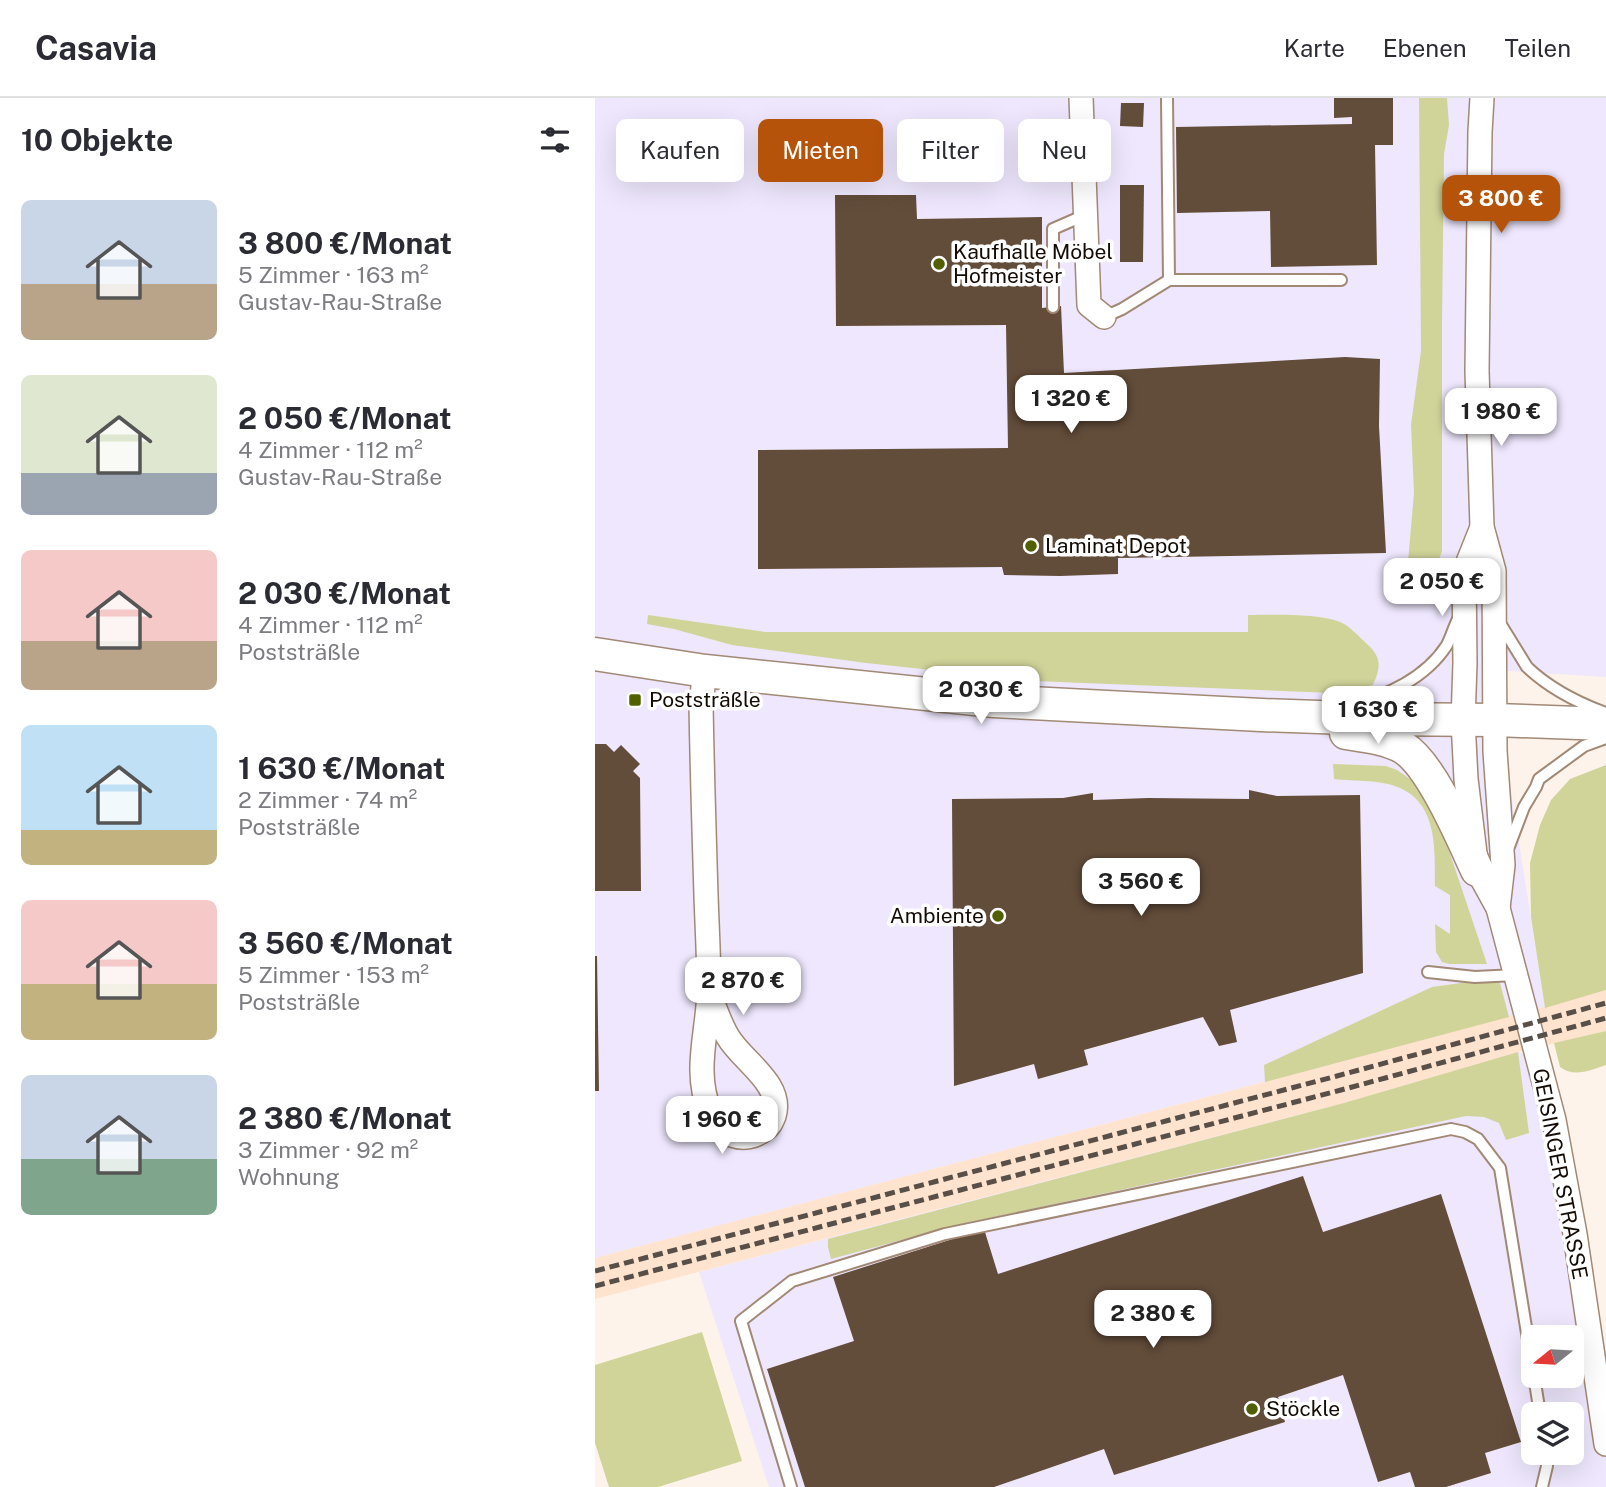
<!DOCTYPE html>
<html lang="de">
<meta charset="utf-8">
<style>
body{margin:0;font-family:"Public Sans",sans-serif;background:#f2f2f3;color:#2b2b33;height:100vh;display:flex;flex-direction:column;font-size:26px;white-space:nowrap}
*{box-sizing:border-box;margin:0}
p{font-size:23px;color:#7c7c81}
.icon{flex:none;width:38px;height:38px;fill:none;stroke:currentColor;stroke-width:2;stroke-linecap:round;stroke-linejoin:round}
.map{position:relative;flex:1;overflow:hidden}
.sheet{display:flex;flex-direction:column;background:#fff;width:595px}
.sheet>*{flex:none}
.hud{position:absolute;left:21px;top:21px;width:665px;height:63px;display:flex;gap:14px}
.needle{width:46px;rotate:252deg}
.buttons{position:absolute;left:926px;top:1227px;display:grid;gap:14px}
.buttons a{display:grid;place-items:center;width:63px;height:63px;border-radius:10px;background:#fff;box-shadow:0 7px 28px #0002;font-size:35px}
.price{position:absolute;translate:-50% -60px;padding:0 16px;border-radius:14px;background:#fff;color:#222;font-size:23px;line-height:46px;filter:drop-shadow(0 2px 4px #0008)}
.price::after{content:'';position:absolute;left:50%;top:42px;width:21px;height:16px;margin-left:-10px;background:inherit;clip-path:polygon(0 0,100% 0,50% 100%)}
.price.on{background:#b45309;color:#fff}
ul{padding:0;list-style:none}
li{display:flex;align-items:center;gap:21px;height:175px;padding:0 21px}
li span{display:grid;place-items:center;flex:none;width:196px;height:140px;border-radius:10px;color:#555}
li>.icon{margin-inline-start:auto}
span .icon{width:84px;height:84px;fill:#fffc;stroke-width:1}
li b{font-size:30px}
h2{display:flex;justify-content:space-between;align-items:center;height:84px;padding:0 21px;font-size:30px}
.tag{padding:0 24px;border-radius:10px;background:#fff;box-shadow:0 7px 28px #0002;font-size:24px;line-height:63px}
.tag.on{background:#b45309;color:#fff}
header{display:flex;align-items:center;gap:42px;box-sizing:border-box;height:98px;padding:0 35px;background:#fff;border-bottom:2px solid #e1e1e2}
header strong{font-size:33px}
nav{display:flex;gap:38px;margin-inline-start:auto;font-size:24px}
main{display:flex;flex:1;min-height:0}
.map>svg:first-child{display:block}
.commercial{fill:#eee7fd;fill-rule:evenodd}
.built{fill:#fee3ce}
.green{fill:#d0d499}
.building{fill:#624c3a}
.lines{fill:none;stroke-linecap:round;stroke-linejoin:round}
.service-casing{stroke:#a28975;stroke-width:14}
.minor-casing{stroke:#a28975;stroke-width:26}
.secondary-casing{stroke:#a28975;stroke-width:35}
.service{stroke:#fff;stroke-width:10}
.minor{stroke:#fff;stroke-width:23}
.secondary{stroke:#fff;stroke-width:32}
.rail{stroke:#584f48;stroke-width:5;stroke-dasharray:10 5;stroke-linecap:butt}
.poi-dot{fill:#525f00;stroke:#fff;stroke-width:2.5}
.labels{text-anchor:middle;stroke-width:7;stroke-linejoin:round;paint-order:stroke}
.poi-label{font-size:21px;fill:#140b05;stroke:#fff;text-anchor:start}
.street-label{font-size:21px;fill:#140b05;stroke:#fff}
</style>
<header>
<strong>Casavia</strong>
<nav><a>Karte</a><a>Ebenen</a><a>Teilen</a></nav>
</header>
<main>
<section class="sheet">
<h2>10 Objekte<svg class="icon" aria-label="filters" viewBox="0 0 24 24"><path d="M4 7h16M4 17h16"/><circle cx="9" cy="7" r="2"/><circle cx="15" cy="17" r="2"/></svg></h2>
<ul>
<li><span style="background:linear-gradient(#c9d6e8 60%,#b9a48a 0)"><svg class="icon" aria-label="home" viewBox="0 0 24 24"><path d="M3 11l9-7 9 7M6 9v11h12V9"/></svg></span><div><b>3 800 €/Monat</b><p>5 Zimmer · 163 m²</p><p>Gustav-Rau-Straße</p></div></li>
<li><span style="background:linear-gradient(#dfe7d0 70%,#9aa5b1 0)"><svg class="icon" aria-label="home" viewBox="0 0 24 24"><path d="M3 11l9-7 9 7M6 9v11h12V9"/></svg></span><div><b>2 050 €/Monat</b><p>4 Zimmer · 112 m²</p><p>Gustav-Rau-Straße</p></div></li>
<li><span style="background:linear-gradient(#f6c9c9 65%,#b9a48a 0)"><svg class="icon" aria-label="home" viewBox="0 0 24 24"><path d="M3 11l9-7 9 7M6 9v11h12V9"/></svg></span><div><b>2 030 €/Monat</b><p>4 Zimmer · 112 m²</p><p>Poststräßle</p></div></li>
<li><span style="background:linear-gradient(#bfe0f5 75%,#c2b280 0)"><svg class="icon" aria-label="home" viewBox="0 0 24 24"><path d="M3 11l9-7 9 7M6 9v11h12V9"/></svg></span><div><b>1 630 €/Monat</b><p>2 Zimmer · 74 m²</p><p>Poststräßle</p></div></li>
<li><span style="background:linear-gradient(#f6c9c9 60%,#c2b280 0)"><svg class="icon" aria-label="home" viewBox="0 0 24 24"><path d="M3 11l9-7 9 7M6 9v11h12V9"/></svg></span><div><b>3 560 €/Monat</b><p>5 Zimmer · 153 m²</p><p>Poststräßle</p></div></li>
<li><span style="background:linear-gradient(#c9d6e8 60%,#7fa58c 0)"><svg class="icon" aria-label="home" viewBox="0 0 24 24"><path d="M3 11l9-7 9 7M6 9v11h12V9"/></svg></span><div><b>2 380 €/Monat</b><p>3 Zimmer · 92 m²</p><p>Wohnung</p></div></li>
</ul>
</section>
<div class="map">
<svg width="1011" height="1389" viewBox="0 0 1011 1389">
<rect width="100%" height="100%" fill="#fef3ea"/>
<!-- commercial -->
<g class="commercial">
<polygon points="0,0 1011,0 1011,579 897,572 950,910 0,1160"/>
<path d="M923,954L955,966L1011,1357V1389H174L104,1174L749,1005ZM938,1239H976V1278H938ZM938,1316H976V1354H938Z"/>
</g>
<!-- built -->
<polygon class="built" points="1011,892 1011,933 923,954 749,1005 0,1201 0,1160 738,966"/>
<!-- green -->
<g class="green">
<path d="M824,0H852L854,27L849,56L847,225V453C838,478 830,500 801,500L813,464L819,395L816,327L826,253Z"/>
<path d="M53,517L170,534H653V517C679,517 722,515 745,524C755,528 763,538 771,545C787,559 786,569 778,587L737,595L439,583L271,565L137,547L79,531L52,526Z"/>
<path d="M738,666L791,668L802,672L815,681L827,693L845,726L892,866H854L847,864L841,854L840,826L855,836V797L840,788C840,747 843,698 793,686C776,682 756,683 739,681Z"/>
<polygon points="1011,667 1011,892 950,910 936,819 935,765 945,727 956,702 975,681"/>
<polygon points="880,883 905,885 914,919 670,984 669,967 837,889"/>
<path d="M1011,933V967C996,972 979,980 965,969L959,945Z"/>
<polygon points="923,954 934,1035 911,1042 904,1025 889,1019 871,1018 362,1127 236,1161 233,1149 233,1141 749,1005"/>
<polygon points="107,1234 147,1363 63,1389 14,1389 0,1345 0,1267"/>
</g>
<!-- building -->
<g class="building">
<polygon points="739,0 798,0 798,47 780,47 782,167 676,169 675,113 582,115 581,29 757,26 757,19 739,20"/>
<polygon points="526,5 549,5 548,29 525,28"/>
<polygon points="525,87 549,87 548,164 525,164"/>
<polygon points="240,97 321,97 322,121 447,119 447,210 466,208 469,275 750,259 785,261 784,328 791,455 523,460 523,476 465,478 409,477 407,469 163,471 163,352 413,350 411,227 241,228"/>
<polygon points="0,646 11,646 19,654 26,647 45,666 38,673 45,680 46,793 0,793"/>
<polygon points="654,692 682,698 765,697 768,875 635,912 642,944 624,948 608,919 489,952 493,967 443,981 439,966 359,988 357,701 468,700 498,695 498,702 553,700 654,701"/>
<polygon points="0,858 2,858 4,993 0,993"/>
<polygon points="708,1078 728,1134 846,1096 926,1344 890,1355 896,1375 851,1389 820,1389 815,1374 783,1384 748,1277 683,1299 690,1324 519,1377 509,1351 399,1389 210,1389 172,1271 259,1243 238,1179 389,1131 403,1176"/>
</g>
<g class="lines">
<defs>
<g id="service">
<polyline points="572,0 574,182 746,182"/>
<polyline points="458,209 458,131 490,117"/>
<polyline points="509,219 527,211 574,182"/>
<path d="M903,522L932,569C954,590 979,603 1008,614"/>
<path d="M755,608C792,597 830,581 852,547C856,539 859,529 863,521"/>
<polyline points="913,751 929,709 941,689 944,681 989,648 1011,640"/>
<polyline points="833,874 880,879 921,877"/>
<polyline points="939,1278 945,1316"/>
<polyline points="196,1389 146,1223 197,1183 350,1136 856,1031 870,1034 883,1041 905,1070 938,1272"/>
<polyline points="947,1389 952,1368 951,1354"/>
</g>
<g id="minor">
<polyline points="486,0 494,207 509,219"/>
<polyline points="887,0 885,34 882,273 887,429 899,473 900,653 908,767 903,810"/>
<polyline points="887,429 869,474 870,565 868,623 871,681 882,772 903,810 959,1022 980,1136 1011,1346"/>
<path d="M110,573L106,605C107,669 109,733 111,797C112,829 114,861 114,893C113,934 98,973 115,1014C124,1037 149,1048 170,1031C175,1028 177,1023 179,1018C189,986 147,963 133,939C125,926 120,910 114,895"/>
</g>
<g id="secondary">
<polyline points="0,556 110,573 399,603 666,617 779,621 900,622 1011,626"/>
<path d="M751,635C770,638 791,640 809,650C837,668 867,740 882,772"/>
</g>
</defs>
<!-- service casing -->
<use href="#service" class="service-casing"/>
<!-- minor casing -->
<use href="#minor" class="minor-casing"/>
<!-- secondary casing -->
<use href="#secondary" class="secondary-casing"/>
<!-- service -->
<use href="#service" class="service"/>
<!-- minor -->
<use href="#minor" class="minor"/>
<!-- secondary -->
<use href="#secondary" class="secondary"/>
<!-- rail -->
<g class="rail">
<polyline points="0,1173 742,978 1011,905"/>
<polyline points="0,1188 746,992 1011,920"/>
</g>
</g>
<!-- markers -->
<g class="poi-dot">
<circle cx="344" cy="166" r="7"/>
<circle cx="436" cy="448" r="7"/>
<rect x="33" y="595" width="14" height="14" rx="3.5"/>
<circle cx="403" cy="818" r="7"/>
<circle cx="657" cy="1311" r="7"/>
</g>
<g class="labels">
<!-- poi labels -->
<g class="poi-label">
<text x="358" y="161">Kaufhalle Möbel<tspan x="358" dy="24">Hofmeister</tspan></text>
<text x="450" y="455">Laminat Depot</text>
<text x="54" y="609">Poststräßle</text>
<text x="389" y="825" text-anchor="end">Ambiente</text>
<text x="671" y="1318">Stöckle</text>
</g>
<!-- street labels -->
<g class="street-label">
<text transform="translate(965 1076) rotate(79)" y="7">GEISINGER STRASSE</text>
</g>
</g>
</svg>
<div class="buttons">
<a><svg class="needle" viewBox="-14 -14 28 28"><path d="M0-13l5 13h-10z" fill="#e53935"/><path d="M0 13l5-13h-10z" fill="#7c7c81"/></svg></a>
<a><svg class="icon" aria-label="layers" viewBox="0 0 24 24"><path d="M12 4l9 5-9 5-9-5zM3 14l9 5 9-5"/></svg></a>
</div>
<b class="price on" style="left:906px;top:137px">3 800 €</b>
<b class="price" style="left:476px;top:337px">1 320 €</b>
<b class="price" style="left:906px;top:350px">1 980 €</b>
<b class="price" style="left:847px;top:520px">2 050 €</b>
<b class="price" style="left:386px;top:628px">2 030 €</b>
<b class="price" style="left:783px;top:648px">1 630 €</b>
<b class="price" style="left:546px;top:820px">3 560 €</b>
<b class="price" style="left:148px;top:919px">2 870 €</b>
<b class="price" style="left:127px;top:1058px">1 960 €</b>
<b class="price" style="left:558px;top:1252px">2 380 €</b>
<div class="hud">
<a class="tag">Kaufen</a>
<a class="tag on">Mieten</a>
<a class="tag">Filter</a>
<a class="tag">Neu</a>
</div>
</div>
</main>
